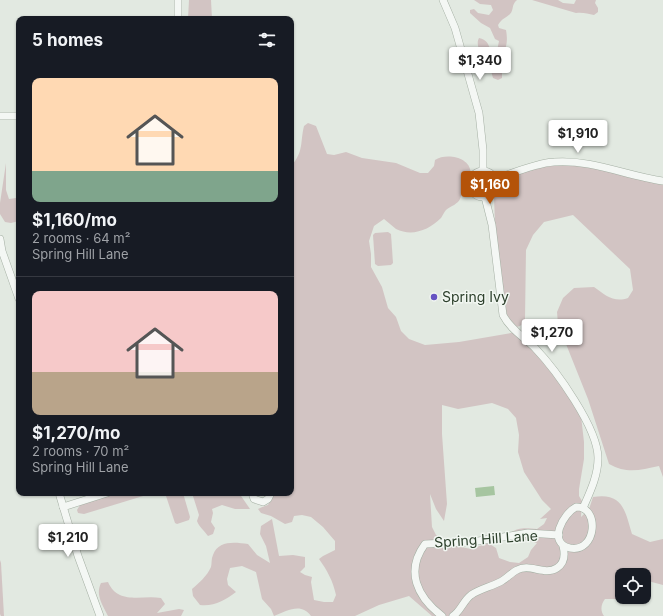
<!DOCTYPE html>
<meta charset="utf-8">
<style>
body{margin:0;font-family:Inter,sans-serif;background:#242831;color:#f1f3f6;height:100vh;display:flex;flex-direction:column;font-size:15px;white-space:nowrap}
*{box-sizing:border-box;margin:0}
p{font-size:13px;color:#9ea1a6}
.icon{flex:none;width:22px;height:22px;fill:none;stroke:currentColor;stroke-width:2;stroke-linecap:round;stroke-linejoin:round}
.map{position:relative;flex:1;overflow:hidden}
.side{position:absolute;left:16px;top:16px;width:278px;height:480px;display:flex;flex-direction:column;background:#171b24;border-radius:8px;box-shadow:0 1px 3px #0004}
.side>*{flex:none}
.fabs{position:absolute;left:615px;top:568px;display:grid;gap:8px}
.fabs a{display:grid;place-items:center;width:36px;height:36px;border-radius:8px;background:#171b24;box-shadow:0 1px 3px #0004;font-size:20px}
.price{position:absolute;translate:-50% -34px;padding:0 9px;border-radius:4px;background:#fff;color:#222;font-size:13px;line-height:26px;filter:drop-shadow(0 1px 2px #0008)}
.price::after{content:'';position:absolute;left:50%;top:24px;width:12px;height:9px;margin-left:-6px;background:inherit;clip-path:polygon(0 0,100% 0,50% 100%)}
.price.current{background:#b45309;color:#fff}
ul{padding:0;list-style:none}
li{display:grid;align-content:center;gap:8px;height:212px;padding:0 16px}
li+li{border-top:1px solid #363941}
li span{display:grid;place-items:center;height:124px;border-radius:8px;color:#555}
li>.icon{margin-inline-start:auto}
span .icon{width:72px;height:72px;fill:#fffc;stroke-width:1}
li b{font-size:17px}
h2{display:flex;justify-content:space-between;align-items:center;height:48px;padding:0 16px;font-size:17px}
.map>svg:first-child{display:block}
.green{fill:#d2c4c3;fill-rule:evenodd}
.water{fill:#a6c5a0}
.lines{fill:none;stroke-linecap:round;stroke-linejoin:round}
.street-casing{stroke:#a4afa3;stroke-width:8}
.street{stroke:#f4f7f4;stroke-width:7}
.poi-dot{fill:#6553c2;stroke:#f1f6f1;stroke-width:1.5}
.labels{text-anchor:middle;stroke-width:3;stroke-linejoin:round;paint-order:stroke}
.poi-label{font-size:14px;fill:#2c3f2b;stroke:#f1f6f1;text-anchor:start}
.street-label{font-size:14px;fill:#2c3f2b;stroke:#f1f6f1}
</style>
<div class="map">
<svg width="663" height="616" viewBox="0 0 663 616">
<rect width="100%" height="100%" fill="#e2e9e1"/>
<!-- green -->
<g class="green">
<polygon points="189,0 211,0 212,19 188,19"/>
<path d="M474,0H517C511,5 514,10 510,14C506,18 502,18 498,25L499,28L506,30C509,47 504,51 497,66L502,71V78L498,80L493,78L488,60L485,55H481C479,50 476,43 479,38C487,40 488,43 491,51H497L499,41L495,39L490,28L481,23L470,13V10L474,9L478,13L489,15L493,10L491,5L480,4Z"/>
<path d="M532,0H558L563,3L574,4L576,0H596L595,3L598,8V12L594,15C588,14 583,12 576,13Z"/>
<path d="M308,123L316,126L327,154L334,155L346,152L362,158L396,163L420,173H428L434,166L435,160C447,152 475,158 470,177C469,182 464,183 462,187C461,190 462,195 460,199C458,204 451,206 446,210C444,212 443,215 441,218C429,230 412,237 396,229C392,226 388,222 384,219L374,226L369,241L371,254V267L382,287L388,308L396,317L401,331L409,339L425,345L459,342L517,332L546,361L581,416L584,442V459L579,489V496L582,501L581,517L589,509L593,497C623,492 625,511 632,534L650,542L663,539V585L648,581L644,584V575H622V596L619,599H605C601,604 600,611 604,616H432L409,596L379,605L355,616H311C301,602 287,611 274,616L271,609L262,599L256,572L242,566L230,568L227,579L228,585L236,592C226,600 213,607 200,605L193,596L192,589C199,583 207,576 211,567C212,563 211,559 213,555C218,540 235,542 248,544L257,555L270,563L266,546L260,534L261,526L272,519L279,556L293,555L305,557V567L300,572L305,575L312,577L311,582L314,600L324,602H333L336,595C333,581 327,570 319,559L323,556L335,550V541L323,527L311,517L302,515L294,516L292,522L285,524L271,516L261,513L258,509C270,503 270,508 269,493H291V166C304,152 300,142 304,126ZM492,403L508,409L516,418L519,435L518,452L524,472L542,500L551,509L540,519L547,518L544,524L537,529C526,528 519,527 510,533L525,540L537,543L531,550L528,557L519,563L510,562L499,558L496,548L488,543L471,549L451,545L436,535L432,527L430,494L436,509L444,521L447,504L442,434V405L458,409Z"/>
<path d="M559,162L663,181V477L659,466C640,470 627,474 609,464L588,399L558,324L557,312L563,298L574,288L594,287C605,295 614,303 628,298L633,290L630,269L573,215L544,222L533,235L526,250L525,319C521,327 520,327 511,327L505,319L495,224L494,197L500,182L508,177Z"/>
<polygon points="6,163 6,190 9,199 16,198 18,175 19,179 19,221 11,223 5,222 0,214 0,203"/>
<circle cx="483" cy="185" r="9"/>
<polygon points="388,232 391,234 393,263 391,265 378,266 375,264 373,235 375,233"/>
<polygon points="117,493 153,493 84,514 78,513 77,510 80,505"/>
<polygon points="165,493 183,493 190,517 189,520 177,524 175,523"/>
<path d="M192,493H239L250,509H235L222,505L212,509L213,513L211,522L215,528L213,534L208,536C204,530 199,527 197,521L199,515Z"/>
<polygon points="0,560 1,563 4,616 1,616 0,614"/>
<path d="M108,582C118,605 141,595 161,598L165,604L157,613L179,609L184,610L181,616H108C103,605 95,595 101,583Z"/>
</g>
<!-- water -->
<polygon class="water" points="494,486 495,495 476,497 475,488"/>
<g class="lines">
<defs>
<g id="street">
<polyline points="178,0 178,19"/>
<polyline points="443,0 455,28 479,113 483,150 483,170"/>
<polyline points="0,116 19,116"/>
<circle cx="483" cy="184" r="13"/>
<path d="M496,179C512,173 537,163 554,162C591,159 627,176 663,181"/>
<path d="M485,197L492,225L503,315C510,329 524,337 535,348C556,370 598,428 598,458C598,476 590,492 583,508"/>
<polyline points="0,239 2,251 19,299"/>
<polyline points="59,493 78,556 100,616"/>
<polyline points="252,493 254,499 263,502 268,499 271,493"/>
<polyline points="63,507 107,493"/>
<path d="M576,507C600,506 597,553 570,548C547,543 563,514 576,507Z"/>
<path d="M442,616C417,597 405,571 425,544L472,542L528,533L559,535"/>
<path d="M453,616C461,611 463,601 471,595C480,589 490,587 500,582C506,579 511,573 517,570C530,563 544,576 557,568C565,563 565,554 563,546"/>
</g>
</defs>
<!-- street casing -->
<use href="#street" class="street-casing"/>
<!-- street -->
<use href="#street" class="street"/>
</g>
<!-- markers -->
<circle class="poi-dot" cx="434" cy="297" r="4"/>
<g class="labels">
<!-- poi labels -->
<g class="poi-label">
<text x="442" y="302">Spring Ivy</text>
</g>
<!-- street labels -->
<g class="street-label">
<text transform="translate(486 539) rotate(-4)" y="5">Spring Hill Lane</text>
</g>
</g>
</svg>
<div class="fabs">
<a><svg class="icon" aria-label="locate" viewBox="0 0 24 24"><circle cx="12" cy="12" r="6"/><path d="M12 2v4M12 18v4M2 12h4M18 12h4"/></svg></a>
</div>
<b class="price" style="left:480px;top:81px">$1,340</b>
<b class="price" style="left:578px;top:154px">$1,910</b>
<b class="price current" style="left:490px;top:205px">$1,160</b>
<b class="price" style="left:552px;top:353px">$1,270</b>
<b class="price" style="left:68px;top:558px">$1,210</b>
<section class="side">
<h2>5 homes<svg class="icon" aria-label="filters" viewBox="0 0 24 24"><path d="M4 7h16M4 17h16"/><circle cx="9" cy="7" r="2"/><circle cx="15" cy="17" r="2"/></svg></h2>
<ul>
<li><span style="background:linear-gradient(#ffd9b3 75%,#7fa58c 0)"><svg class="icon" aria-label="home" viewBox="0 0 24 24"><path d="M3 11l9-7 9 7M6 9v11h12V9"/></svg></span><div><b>$1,160/mo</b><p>2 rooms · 64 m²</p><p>Spring Hill Lane</p></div></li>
<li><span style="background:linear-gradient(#f6c9c9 65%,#b9a48a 0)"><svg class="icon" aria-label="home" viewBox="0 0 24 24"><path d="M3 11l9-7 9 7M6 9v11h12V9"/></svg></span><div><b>$1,270/mo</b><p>2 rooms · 70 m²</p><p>Spring Hill Lane</p></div></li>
</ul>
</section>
</div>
